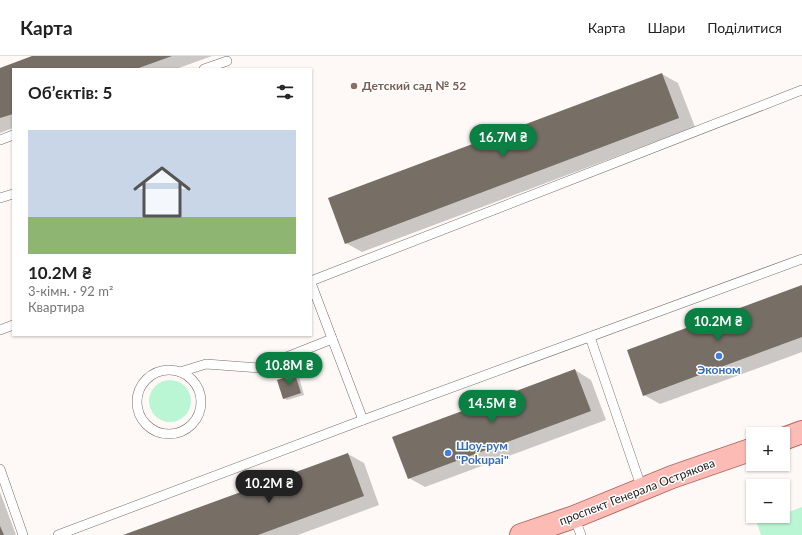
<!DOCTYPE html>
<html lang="uk">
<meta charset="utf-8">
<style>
body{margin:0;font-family:Lato,sans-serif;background:#f2f2f2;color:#222;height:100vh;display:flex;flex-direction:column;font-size:15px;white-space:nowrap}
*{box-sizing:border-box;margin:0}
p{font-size:13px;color:#767676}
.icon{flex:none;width:22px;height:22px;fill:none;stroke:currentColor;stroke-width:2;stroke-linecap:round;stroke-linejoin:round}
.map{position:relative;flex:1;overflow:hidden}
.drawer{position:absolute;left:12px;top:12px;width:300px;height:268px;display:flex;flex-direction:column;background:#fff;border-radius:0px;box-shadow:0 1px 3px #0004}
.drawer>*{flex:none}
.tools{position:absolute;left:746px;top:371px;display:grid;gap:8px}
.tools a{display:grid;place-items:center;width:44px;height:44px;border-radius:0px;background:#fff;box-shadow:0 1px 3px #0004;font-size:20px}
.price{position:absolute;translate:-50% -34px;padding:0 9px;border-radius:14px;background:#0b8043;color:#fff;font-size:13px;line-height:26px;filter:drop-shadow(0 1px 2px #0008)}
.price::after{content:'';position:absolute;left:50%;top:24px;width:12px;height:9px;margin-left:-6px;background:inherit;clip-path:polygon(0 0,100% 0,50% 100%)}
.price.on{background:#222;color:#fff}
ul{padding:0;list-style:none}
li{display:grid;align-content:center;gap:8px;height:212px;padding:0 16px}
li+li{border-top:1px solid #e0e0e0}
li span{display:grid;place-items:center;height:124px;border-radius:0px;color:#555}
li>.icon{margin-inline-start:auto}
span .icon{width:72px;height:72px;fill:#fffc;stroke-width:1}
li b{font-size:17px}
h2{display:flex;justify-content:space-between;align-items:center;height:48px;padding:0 16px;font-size:17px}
header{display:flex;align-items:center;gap:24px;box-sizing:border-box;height:56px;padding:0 20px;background:#fff;border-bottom:1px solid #e0e0e0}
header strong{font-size:19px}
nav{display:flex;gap:22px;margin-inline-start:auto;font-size:14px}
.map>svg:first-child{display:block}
.green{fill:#bbf6d4}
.shadow{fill:#0003}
.building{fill:#776e66}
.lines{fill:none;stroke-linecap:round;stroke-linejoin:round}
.service-casing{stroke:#796e68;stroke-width:10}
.primary-casing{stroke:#b06861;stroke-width:24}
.service{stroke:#fff;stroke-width:9}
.primary{stroke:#fdbbb6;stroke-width:22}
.education-dot{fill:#8d6e63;stroke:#fff;stroke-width:1.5}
.shop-dot{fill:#3f7fe0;stroke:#fff;stroke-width:1.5}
.labels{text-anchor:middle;stroke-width:3;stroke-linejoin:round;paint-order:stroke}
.education-label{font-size:12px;font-weight:bold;fill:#785e54;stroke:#fff;text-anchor:start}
.shop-label{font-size:12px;font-weight:bold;fill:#366cbe;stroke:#fff}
.street-label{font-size:12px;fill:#24201d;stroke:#fff}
</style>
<header>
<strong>Карта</strong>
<nav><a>Карта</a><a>Шари</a><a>Поділитися</a></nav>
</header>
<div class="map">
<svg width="802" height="479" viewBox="0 0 802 479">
<rect width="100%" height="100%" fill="#fef9f6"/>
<!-- green -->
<g class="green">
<circle cx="170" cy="345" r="21"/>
<polygon points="802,451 802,479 761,479 757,467 777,460 783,460 783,458"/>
</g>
<!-- shadow -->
<g class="shadow">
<polygon points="35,0 212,0 176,13 13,13 13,72 0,77 0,13"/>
<polygon points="662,18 678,27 695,71 362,196 346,187"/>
<polygon points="802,231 802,296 660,348 644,339"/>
<polygon points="575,314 591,324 606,364 425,431 409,422"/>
<polygon points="295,319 299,321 304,339 287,344 283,342"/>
<polygon points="348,398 364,407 379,449 298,479 126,479"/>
<polygon points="0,436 16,479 0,479"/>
</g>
<!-- building -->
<g class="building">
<polygon points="32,0 172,0 136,13 13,13 13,58 0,62 0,12"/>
<polygon points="662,17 679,62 345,188 328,142"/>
<polygon points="802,229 802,281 643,340 627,294"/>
<polygon points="575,313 591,355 408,423 392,381"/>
<polygon points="295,318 301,337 283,343 277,324"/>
<polygon points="348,397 364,440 258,479 123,479"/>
<polygon points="0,470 4,479 0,479"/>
</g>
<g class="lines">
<defs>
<g id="service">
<polyline points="204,13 227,5"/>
<polyline points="0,84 13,79"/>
<polyline points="0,142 13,138"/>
<polyline points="311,225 802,34"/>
<polyline points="311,227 363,364"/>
<polyline points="0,274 13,269"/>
<polyline points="590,281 642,433"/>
<circle cx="169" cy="346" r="32"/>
<polyline points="180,316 206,308 259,312 332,283"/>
<polyline points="0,413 23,479"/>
<polyline points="574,461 581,479"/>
<polyline points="58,479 363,364 802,203"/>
</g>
<g id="primary">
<polyline points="783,383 802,376"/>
<polyline points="521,479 574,461 672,421 753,393"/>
</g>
</defs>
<!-- service casing -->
<use href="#service" class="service-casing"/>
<!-- primary casing -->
<use href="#primary" class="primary-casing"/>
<!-- service -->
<use href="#service" class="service"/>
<!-- primary -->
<use href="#primary" class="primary"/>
</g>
<!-- markers -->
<circle class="education-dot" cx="354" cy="30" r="4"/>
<g class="shop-dot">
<circle cx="719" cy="300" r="4"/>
<circle cx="448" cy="397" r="4"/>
</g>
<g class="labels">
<!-- education labels -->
<g class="education-label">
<text x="362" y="34">Детский сад № 52</text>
</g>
<!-- shop labels -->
<g class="shop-label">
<text x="719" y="318">Эконом</text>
<text x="456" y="394" text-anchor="start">Шоу-рум<tspan x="456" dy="14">"Pokupai"</tspan></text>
</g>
<!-- street labels -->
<g class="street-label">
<text transform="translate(637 436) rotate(-21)" y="4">проспект Генерала Острякова</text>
</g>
</g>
</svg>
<div class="tools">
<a>+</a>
<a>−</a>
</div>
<b class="price" style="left:503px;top:102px">16.7M ₴</b>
<b class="price" style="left:718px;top:286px">10.2M ₴</b>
<b class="price" style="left:289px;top:330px">10.8M ₴</b>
<b class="price" style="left:492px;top:368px">14.5M ₴</b>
<b class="price on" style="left:269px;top:448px">10.2M ₴</b>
<section class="drawer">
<h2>Об’єктів: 5<svg class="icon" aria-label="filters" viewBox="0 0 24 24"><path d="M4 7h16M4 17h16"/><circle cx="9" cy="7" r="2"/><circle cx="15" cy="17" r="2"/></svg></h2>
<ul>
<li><span style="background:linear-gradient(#c9d6e8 70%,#8fb573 0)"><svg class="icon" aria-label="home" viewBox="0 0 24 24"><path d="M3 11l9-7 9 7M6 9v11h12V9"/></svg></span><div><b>10.2M ₴</b><p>3-кімн. · 92 m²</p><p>Квартира</p></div></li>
</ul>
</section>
</div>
